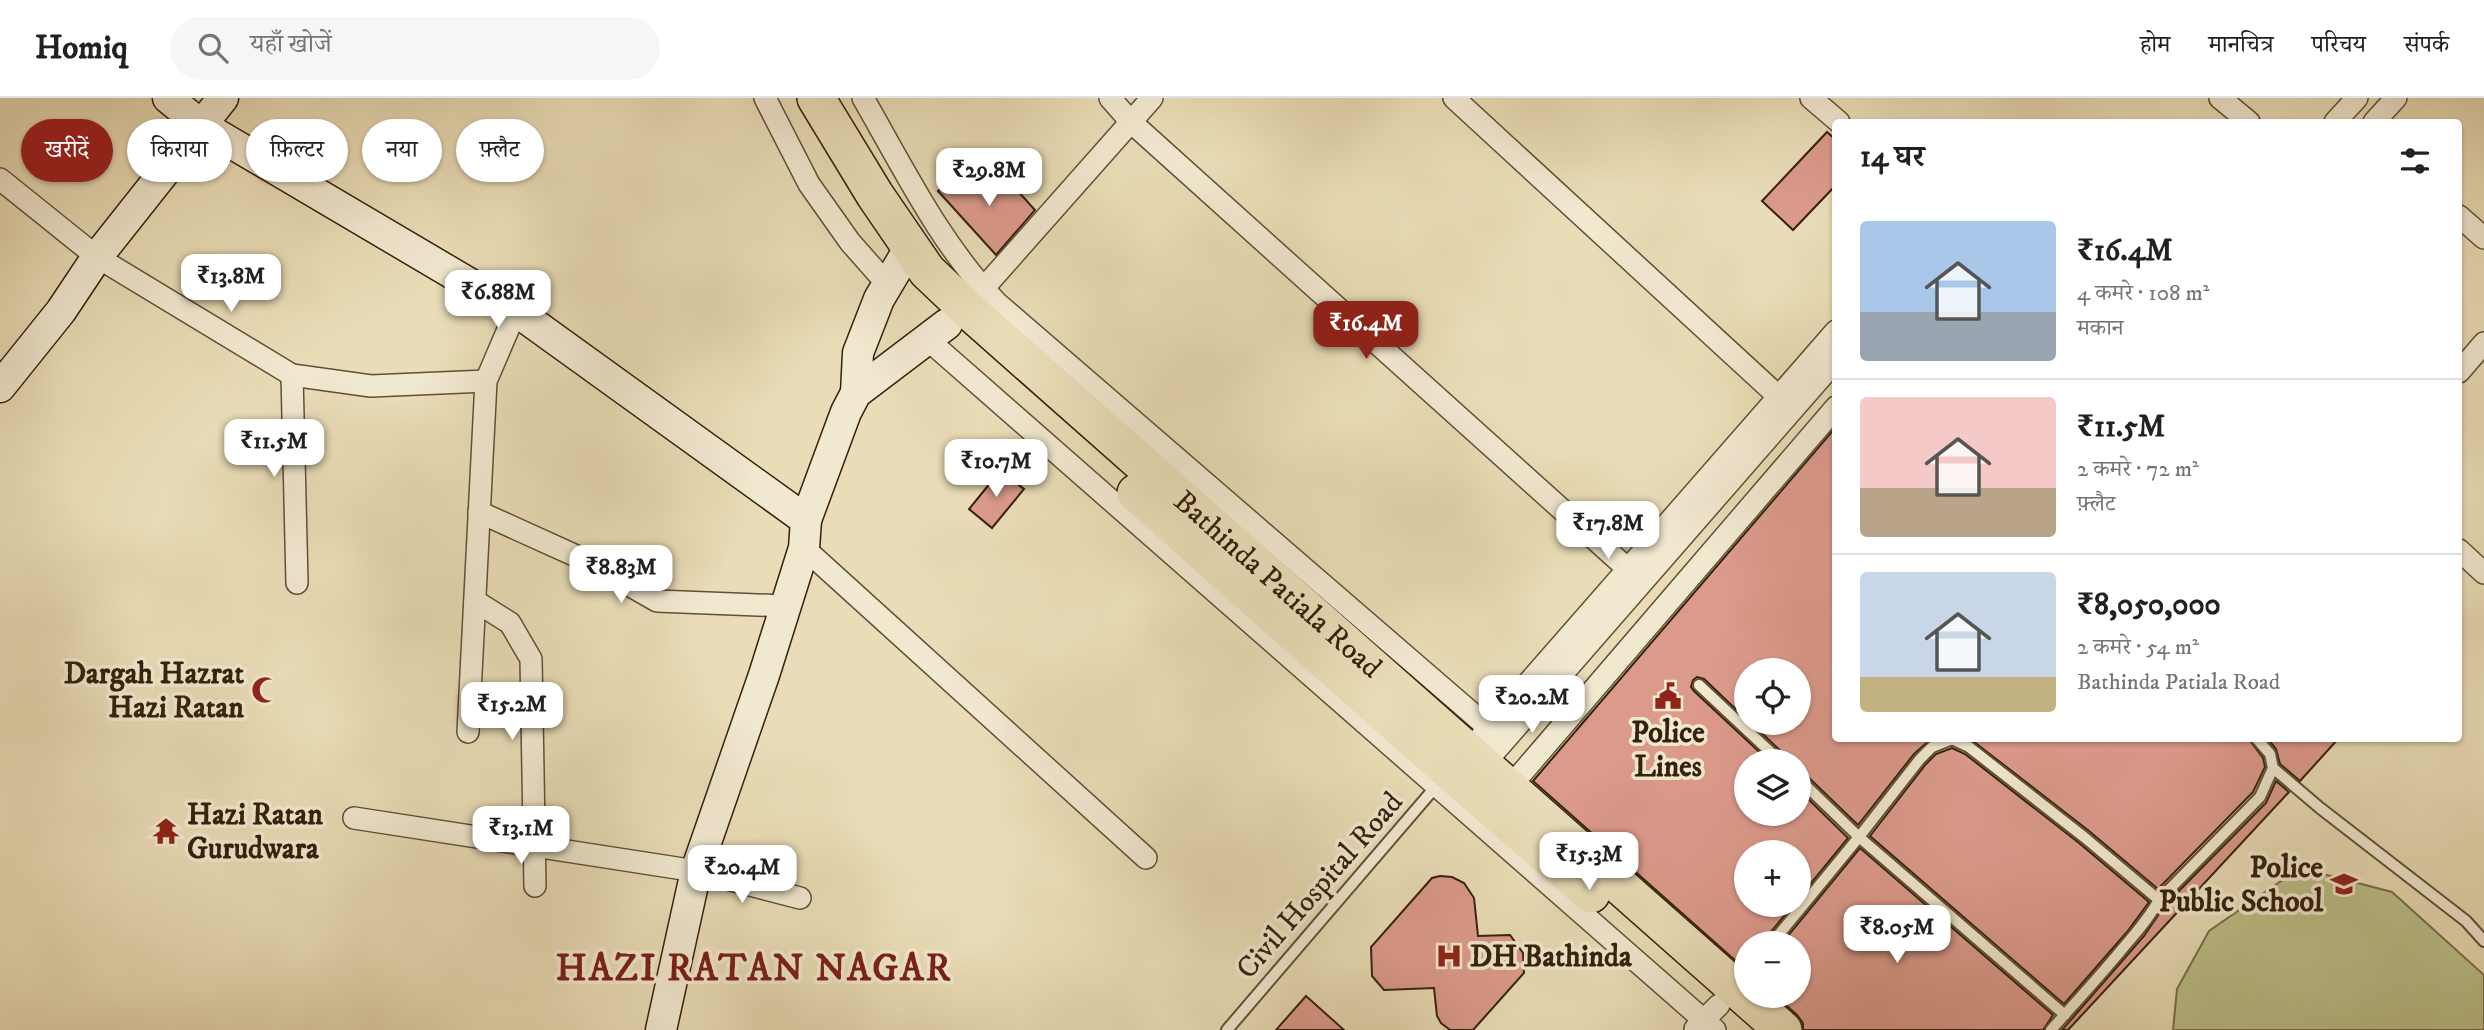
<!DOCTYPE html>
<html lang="hi">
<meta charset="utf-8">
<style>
body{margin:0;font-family:"IM FELL DW Pica","Noto Serif Devanagari",serif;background:#f6f6f6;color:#202124;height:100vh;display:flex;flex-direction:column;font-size:26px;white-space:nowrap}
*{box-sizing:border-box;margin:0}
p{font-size:23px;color:#757577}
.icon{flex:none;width:38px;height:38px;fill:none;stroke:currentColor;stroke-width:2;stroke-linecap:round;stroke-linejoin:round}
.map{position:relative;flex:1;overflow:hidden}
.drawer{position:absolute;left:1832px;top:21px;width:630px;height:623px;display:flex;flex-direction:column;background:#fff;border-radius:7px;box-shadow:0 2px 5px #0004}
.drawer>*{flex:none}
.guide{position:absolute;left:21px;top:21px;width:665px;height:63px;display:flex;gap:14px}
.tools{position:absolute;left:1734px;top:560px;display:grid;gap:14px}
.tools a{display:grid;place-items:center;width:77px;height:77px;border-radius:50%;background:#fff;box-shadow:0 2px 5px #0004;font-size:35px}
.price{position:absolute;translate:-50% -60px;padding:0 16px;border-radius:14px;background:#fff;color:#222;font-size:23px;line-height:46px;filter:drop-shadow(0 2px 4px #0008)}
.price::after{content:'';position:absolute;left:50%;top:42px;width:21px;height:16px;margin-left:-10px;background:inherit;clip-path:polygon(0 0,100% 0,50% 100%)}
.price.on{background:#8f2418;color:#fff}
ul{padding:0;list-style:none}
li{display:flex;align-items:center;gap:21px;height:175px;padding:0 28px}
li+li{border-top:2px solid #e0e0e0}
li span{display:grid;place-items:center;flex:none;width:196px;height:140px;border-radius:7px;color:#555}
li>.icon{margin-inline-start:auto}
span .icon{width:84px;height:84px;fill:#fffc;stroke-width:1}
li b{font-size:30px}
h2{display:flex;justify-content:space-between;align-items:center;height:84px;padding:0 28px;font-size:30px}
.chip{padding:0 24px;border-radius:32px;background:#fff;box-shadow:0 2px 5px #0004;font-size:24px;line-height:63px}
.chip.on{background:#8f2418;color:#fff}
header{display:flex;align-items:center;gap:42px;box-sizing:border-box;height:98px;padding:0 35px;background:#fff;border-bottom:2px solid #e0e0e0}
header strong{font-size:33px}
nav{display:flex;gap:38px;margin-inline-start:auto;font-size:24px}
.search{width:490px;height:63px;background:#f6f6f6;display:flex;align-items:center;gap:18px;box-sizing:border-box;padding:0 24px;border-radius:38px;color:#757577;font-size:26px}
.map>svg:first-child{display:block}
.green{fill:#bcbf89;stroke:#78704a;stroke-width:2}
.building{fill:#dc9a8b;stroke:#33210b;stroke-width:2}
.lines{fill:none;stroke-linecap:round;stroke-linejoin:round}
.lane-casing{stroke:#605036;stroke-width:14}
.street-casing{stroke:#605036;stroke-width:24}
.secondary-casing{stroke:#33210b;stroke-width:33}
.highway-casing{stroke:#33210b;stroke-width:40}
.lane{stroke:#f1e8d0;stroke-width:10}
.street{stroke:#f1e8d0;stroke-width:21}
.secondary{stroke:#f1e8d0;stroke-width:30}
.highway{stroke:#e9dcb6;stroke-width:37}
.labels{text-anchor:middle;stroke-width:7;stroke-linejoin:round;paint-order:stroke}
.street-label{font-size:30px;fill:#33210b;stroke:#f1e8d0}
.poi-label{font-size:30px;font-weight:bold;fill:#33210b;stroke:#f1e8d0;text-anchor:end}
.district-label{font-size:37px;font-weight:bold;letter-spacing:2px;fill:#7a1f14;stroke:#f1e8d0}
</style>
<header>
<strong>Homiq</strong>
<div class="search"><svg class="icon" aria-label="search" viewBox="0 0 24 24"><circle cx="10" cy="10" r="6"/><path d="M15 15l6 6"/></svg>यहाँ खोजें</div>
<nav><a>होम</a><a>मानचित्र</a><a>परिचय</a><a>संपर्क</a></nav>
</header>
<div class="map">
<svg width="2484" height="932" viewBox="0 0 2484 932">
<rect width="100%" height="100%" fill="#e9dcb6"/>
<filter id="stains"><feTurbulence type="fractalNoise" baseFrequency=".00286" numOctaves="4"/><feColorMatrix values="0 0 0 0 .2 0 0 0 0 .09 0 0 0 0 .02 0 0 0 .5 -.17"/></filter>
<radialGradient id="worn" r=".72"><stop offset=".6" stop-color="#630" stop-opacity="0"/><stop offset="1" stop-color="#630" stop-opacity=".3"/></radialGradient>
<!-- green -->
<polygon class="green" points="2300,770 2392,794 2484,877 2484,932 2173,932 2177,891 2209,833"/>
<!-- building -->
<g class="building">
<polygon points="1827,34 1836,42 1836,87 1793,132 1762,103"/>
<polygon points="999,72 1035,112 996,157 938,93 959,74 976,93"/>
<polygon points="1836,329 1836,640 1932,640 1914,656 1858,727 1804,675 1799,673 1799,663 1788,663 1785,657 1751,625 1799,625 1799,572 1746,572 1746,621 1704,581 1697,579 1693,582 1691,589 1694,593 1769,663 1746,663 1746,716 1799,716 1799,692 1848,740 1799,800 1799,754 1746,754 1746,807 1793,807 1766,840 1764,845 1746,845 1746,872 1533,683"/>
<polygon points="1000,373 1024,391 992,430 969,411"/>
<polygon points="1969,640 2248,640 2263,660 2265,669 2253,694 2158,791 2089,733"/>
<polygon points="2267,640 2339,640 2300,683 2280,666 2276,651"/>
<polygon points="1952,650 1965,656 2079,745 2149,804 2127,834 2064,906 1870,738 1926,666 1936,656"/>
<polygon points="2276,683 2289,694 2068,932 2062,932 2144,838 2165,807 2266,705"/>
<polygon points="1860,750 2053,917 2043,932 1803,932 1803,925 1797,917 1776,898 1799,898 1799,845 1782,845"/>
<polygon points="1440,778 1452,779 1464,785 1474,800 1478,838 1510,837 1523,855 1524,875 1473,932 1450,932 1441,925 1437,918 1434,890 1384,892 1372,878 1371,849 1432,780"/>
<polygon points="1306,898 1344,932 1276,932"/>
</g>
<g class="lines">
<defs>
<g id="lane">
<polyline points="1699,587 1780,663"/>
<polyline points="2273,670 2320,710 2466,823 2484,843"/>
<polyline points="2159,802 2260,699 2273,670 2270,656 2256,640"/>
<polyline points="1772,845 1859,739 1799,681"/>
<polyline points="1227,932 1438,686"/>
<path d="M2051,932C2075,905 2100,878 2123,850C2136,835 2149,820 2159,802L2084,739L1969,649L1952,641L1932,649L1920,661L1859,739L2065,917"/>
</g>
<g id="street">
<polyline points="765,0 809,86 850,144 888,187"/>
<path d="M863,0C904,71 940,146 997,205L1489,630"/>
<polyline points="1110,0 1131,24 1629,472"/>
<polyline points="1454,0 1779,299"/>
<polyline points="1811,0 1839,24"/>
<polyline points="2220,0 2249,24"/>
<polyline points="2335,24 2357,0"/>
<polyline points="2374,24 2396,0"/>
<polyline points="0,81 97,159 292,277 371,288 486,283"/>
<polyline points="2459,118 2484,140"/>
<polyline points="974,201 1152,0"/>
<polyline points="927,241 1715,932"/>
<polyline points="2459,274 2484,245"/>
<polyline points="292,277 297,485"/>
<polyline points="479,414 585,462 657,503 786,508"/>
<polyline points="804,450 1146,760"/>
<polyline points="2459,452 2484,475"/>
<polyline points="475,503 510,525 531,561 535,788"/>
<polyline points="468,634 486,283 516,213"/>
<polyline points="1481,639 1836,233"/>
<polyline points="1483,667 1836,262"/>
<polyline points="1509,690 1836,309"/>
<polyline points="354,720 696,773 800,800"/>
<polyline points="1695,931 1719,907"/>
</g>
<g id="secondary">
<polyline points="168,0 201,27 516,213 806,422"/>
<polyline points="0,289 61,213 97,159 223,0"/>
<polyline points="856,295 858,255 879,201 910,149"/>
<polyline points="661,932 696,773 764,577 804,450 806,422 846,314 856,295 947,226"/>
</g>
<g id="highway">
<path id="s1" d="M816,0L875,97L927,173L966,210L1783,932"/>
<polyline points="1136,395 1449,673 1591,796"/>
</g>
</defs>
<!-- lane casing -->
<use href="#lane" class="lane-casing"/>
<!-- street casing -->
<use href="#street" class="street-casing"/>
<!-- secondary casing -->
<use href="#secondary" class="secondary-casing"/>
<!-- highway casing -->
<use href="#highway" class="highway-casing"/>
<!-- lane -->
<use href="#lane" class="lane"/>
<!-- street -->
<use href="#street" class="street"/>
<!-- secondary -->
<use href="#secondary" class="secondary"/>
<!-- highway -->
<use href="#highway" class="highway"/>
</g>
<!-- icons -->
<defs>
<symbol id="mosque-bare" viewBox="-9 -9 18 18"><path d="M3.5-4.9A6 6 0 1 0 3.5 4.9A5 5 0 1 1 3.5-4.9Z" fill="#8f2418" stroke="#f1e8d0" stroke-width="2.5" paint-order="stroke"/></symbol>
<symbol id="civic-bare" viewBox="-9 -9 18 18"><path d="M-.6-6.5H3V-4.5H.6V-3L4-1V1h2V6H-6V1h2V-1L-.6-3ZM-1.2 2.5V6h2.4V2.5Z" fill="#8f2418" stroke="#f1e8d0" stroke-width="2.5" paint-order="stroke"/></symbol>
<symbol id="temple-bare" viewBox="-9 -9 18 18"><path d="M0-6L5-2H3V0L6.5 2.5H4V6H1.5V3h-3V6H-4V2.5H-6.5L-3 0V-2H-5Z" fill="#8f2418" stroke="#f1e8d0" stroke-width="2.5" paint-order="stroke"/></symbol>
<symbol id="school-bare" viewBox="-9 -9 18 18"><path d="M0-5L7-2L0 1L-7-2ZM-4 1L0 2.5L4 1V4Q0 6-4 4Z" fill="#8f2418" stroke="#f1e8d0" stroke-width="2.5" paint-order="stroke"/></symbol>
<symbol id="hospital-bare" viewBox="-9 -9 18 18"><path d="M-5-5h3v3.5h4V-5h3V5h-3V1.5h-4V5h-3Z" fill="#8f2418" stroke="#f1e8d0" stroke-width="2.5" paint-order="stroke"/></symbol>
</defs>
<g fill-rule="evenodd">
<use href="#mosque-bare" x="246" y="573" width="38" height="38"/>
<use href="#civic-bare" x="1649" y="579" width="38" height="38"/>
<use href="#temple-bare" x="147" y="714" width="38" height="38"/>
<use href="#school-bare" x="2325" y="767" width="38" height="38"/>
<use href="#hospital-bare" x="1430" y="839" width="38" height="38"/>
</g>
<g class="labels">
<!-- street labels -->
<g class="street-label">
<text dy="10" stroke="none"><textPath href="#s1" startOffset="676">Bathinda Patiala Road</textPath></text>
<text transform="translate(1319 787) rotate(-49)" y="10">Civil Hospital Road</text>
</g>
<!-- poi labels -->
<g class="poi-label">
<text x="244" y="585">Dargah Hazrat<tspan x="244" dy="34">Hazi Ratan</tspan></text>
<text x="1668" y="644" text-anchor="middle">Police<tspan x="1668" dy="34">Lines</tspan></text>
<text x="187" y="726" text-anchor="start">Hazi Ratan<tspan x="187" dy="34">Gurudwara</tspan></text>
<text x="2323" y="779">Police<tspan x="2323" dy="34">Public School</tspan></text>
<text x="1470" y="868" text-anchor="start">DH Bathinda</text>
</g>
<!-- district labels -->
<g class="district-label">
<text x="754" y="882">HAZI RATAN NAGAR</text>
</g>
</g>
<rect width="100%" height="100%" filter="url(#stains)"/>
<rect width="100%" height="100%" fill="url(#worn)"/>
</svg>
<div class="tools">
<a><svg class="icon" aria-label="locate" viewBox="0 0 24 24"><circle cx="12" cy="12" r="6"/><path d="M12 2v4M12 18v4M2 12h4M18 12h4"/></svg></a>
<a><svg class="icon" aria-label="layers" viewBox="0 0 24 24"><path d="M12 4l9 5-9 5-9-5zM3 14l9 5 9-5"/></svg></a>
<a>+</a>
<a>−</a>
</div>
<b class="price" style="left:989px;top:110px">₹29.8M</b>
<b class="price" style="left:231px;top:216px">₹13.8M</b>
<b class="price" style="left:498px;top:232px">₹6.88M</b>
<b class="price on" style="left:1366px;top:263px">₹16.4M</b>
<b class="price" style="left:274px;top:381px">₹11.5M</b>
<b class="price" style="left:996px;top:401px">₹10.7M</b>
<b class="price" style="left:1608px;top:463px">₹17.8M</b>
<b class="price" style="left:621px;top:507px">₹8.83M</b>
<b class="price" style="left:1532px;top:637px">₹20.2M</b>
<b class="price" style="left:512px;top:644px">₹15.2M</b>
<b class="price" style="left:521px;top:768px">₹13.1M</b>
<b class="price" style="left:1589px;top:794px">₹15.3M</b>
<b class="price" style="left:742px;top:807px">₹20.4M</b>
<b class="price" style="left:1897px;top:867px">₹8.05M</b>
<div class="guide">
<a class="chip on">खरीदें</a>
<a class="chip">किराया</a>
<a class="chip">फ़िल्टर</a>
<a class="chip">नया</a>
<a class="chip">फ़्लैट</a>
</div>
<section class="drawer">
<h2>14 घर<svg class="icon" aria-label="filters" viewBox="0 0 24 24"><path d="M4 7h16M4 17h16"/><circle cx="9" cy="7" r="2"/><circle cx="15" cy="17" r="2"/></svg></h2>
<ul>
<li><span style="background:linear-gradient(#a9c7e8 65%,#9aa5b1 0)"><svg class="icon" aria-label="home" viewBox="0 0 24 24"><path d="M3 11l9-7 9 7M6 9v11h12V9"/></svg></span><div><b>₹16.4M</b><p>4 कमरे · 108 m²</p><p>मकान</p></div></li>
<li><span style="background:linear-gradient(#f6c9c9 65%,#b9a48a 0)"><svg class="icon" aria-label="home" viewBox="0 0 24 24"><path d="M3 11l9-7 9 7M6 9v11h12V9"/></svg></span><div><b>₹11.5M</b><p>2 कमरे · 72 m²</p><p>फ़्लैट</p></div></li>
<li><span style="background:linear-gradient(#c9d6e8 75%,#c2b280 0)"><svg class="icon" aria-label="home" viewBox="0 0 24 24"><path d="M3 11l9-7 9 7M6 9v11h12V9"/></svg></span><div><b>₹8,050,000</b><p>2 कमरे · 54 m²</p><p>Bathinda Patiala Road</p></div></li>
</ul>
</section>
</div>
